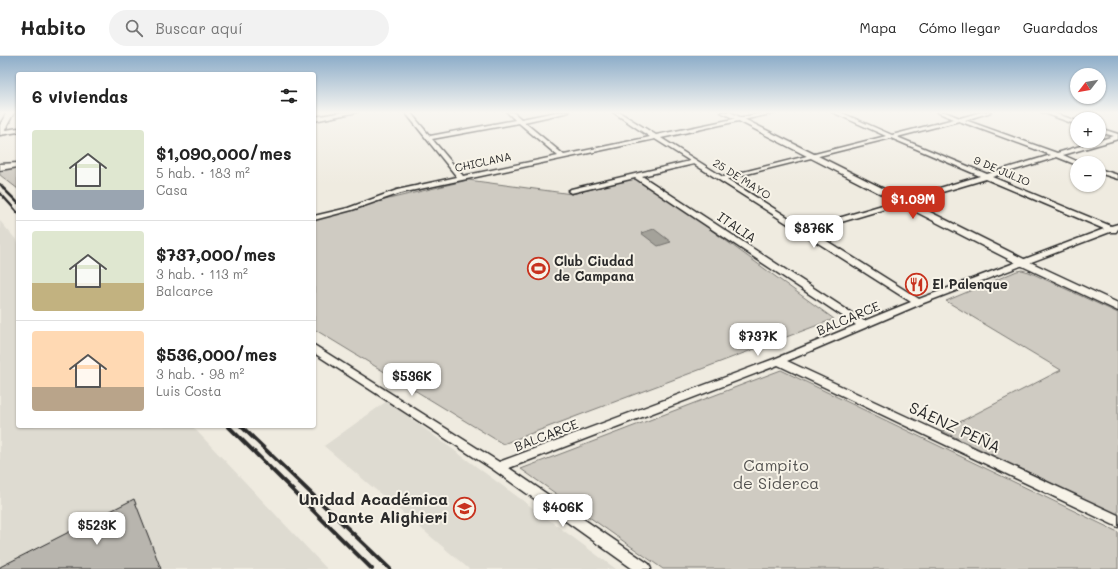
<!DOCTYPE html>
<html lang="es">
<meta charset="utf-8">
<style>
body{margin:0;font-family:Mali,sans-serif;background:#f2f2f2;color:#222;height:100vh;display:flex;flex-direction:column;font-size:15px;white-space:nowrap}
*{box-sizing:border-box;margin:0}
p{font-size:13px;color:#767676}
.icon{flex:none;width:22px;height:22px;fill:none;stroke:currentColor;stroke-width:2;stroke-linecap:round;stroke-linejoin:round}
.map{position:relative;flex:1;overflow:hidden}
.sheet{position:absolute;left:16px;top:16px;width:300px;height:356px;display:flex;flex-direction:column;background:#fff;border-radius:4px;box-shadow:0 1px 3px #0004}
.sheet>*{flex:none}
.needle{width:26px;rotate:239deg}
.fabs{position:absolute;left:1070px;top:12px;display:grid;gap:8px}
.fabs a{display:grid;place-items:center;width:36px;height:36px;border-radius:50%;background:#fff;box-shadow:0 1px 3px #0004;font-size:20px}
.price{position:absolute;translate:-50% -34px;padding:0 9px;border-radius:8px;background:#fff;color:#222;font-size:13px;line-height:26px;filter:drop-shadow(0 1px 2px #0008)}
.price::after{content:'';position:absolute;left:50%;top:24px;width:12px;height:9px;margin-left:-6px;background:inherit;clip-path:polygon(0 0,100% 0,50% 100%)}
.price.on{background:#c8321e;color:#fff}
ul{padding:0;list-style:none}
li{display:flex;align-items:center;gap:12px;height:100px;padding:0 16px}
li+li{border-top:1px solid #e0e0e0}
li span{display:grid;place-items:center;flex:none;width:112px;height:80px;border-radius:4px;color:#555}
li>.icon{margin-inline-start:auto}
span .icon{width:48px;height:48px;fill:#fffc;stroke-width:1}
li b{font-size:17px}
h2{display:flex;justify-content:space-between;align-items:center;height:48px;padding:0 16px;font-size:17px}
header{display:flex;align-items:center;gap:24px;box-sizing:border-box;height:56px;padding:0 20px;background:#fff;border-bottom:1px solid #e0e0e0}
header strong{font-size:19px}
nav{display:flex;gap:22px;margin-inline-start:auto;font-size:14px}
.search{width:280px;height:36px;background:#f2f2f2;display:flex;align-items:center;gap:10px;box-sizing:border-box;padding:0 14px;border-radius:22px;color:#767676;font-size:15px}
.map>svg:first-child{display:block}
.built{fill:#dedbd1}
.green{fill:#cfcbc2;stroke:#7d7b76}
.water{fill:#a4a29a;stroke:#74726e}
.building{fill:#b8b5ae;stroke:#2b2b2b}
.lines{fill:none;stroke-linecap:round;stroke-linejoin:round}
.street-casing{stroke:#2b2b2b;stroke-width:3}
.secondary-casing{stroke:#2b2b2b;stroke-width:3}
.street{fill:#f7f3e8;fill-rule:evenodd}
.secondary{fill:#f7f3e8;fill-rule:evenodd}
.rail-far2{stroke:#2b2b2b;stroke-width:2}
.rail-far1{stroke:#2b2b2b;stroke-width:2.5}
.rail{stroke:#2b2b2b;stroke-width:4}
.labels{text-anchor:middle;stroke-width:4;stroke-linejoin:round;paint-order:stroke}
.far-street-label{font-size:11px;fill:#2b2b2b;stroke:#f7f3e8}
.street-label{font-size:13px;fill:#2b2b2b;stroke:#f7f3e8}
.poi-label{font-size:13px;font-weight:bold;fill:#2b2b2b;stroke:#f7f3e8;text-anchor:start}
.near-street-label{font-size:16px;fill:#2b2b2b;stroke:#f7f3e8}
.near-park-label{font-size:16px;fill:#545351;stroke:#f7f3e8}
.near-poi-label{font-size:16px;font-weight:bold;fill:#2b2b2b;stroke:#f7f3e8;text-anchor:end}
</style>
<header>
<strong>Habito</strong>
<div class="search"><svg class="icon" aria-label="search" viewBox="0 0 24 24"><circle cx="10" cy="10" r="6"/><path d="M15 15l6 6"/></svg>Buscar aquí</div>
<nav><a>Mapa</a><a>Cómo llegar</a><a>Guardados</a></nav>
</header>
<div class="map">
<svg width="1118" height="513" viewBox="0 0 1118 513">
<rect width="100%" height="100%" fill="#efebe0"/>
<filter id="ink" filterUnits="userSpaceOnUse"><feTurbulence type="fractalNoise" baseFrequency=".025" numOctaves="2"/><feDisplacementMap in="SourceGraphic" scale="8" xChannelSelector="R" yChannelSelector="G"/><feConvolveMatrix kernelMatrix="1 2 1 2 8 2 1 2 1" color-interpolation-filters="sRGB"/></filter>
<g filter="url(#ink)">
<!-- built -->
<g class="built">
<polygon points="0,165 18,186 18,370 192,370 327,513 0,513"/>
<polygon points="387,345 616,513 469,513 324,390"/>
</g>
<!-- green -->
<g class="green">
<polygon points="18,111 18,133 0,119 0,114"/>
<polygon points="638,121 834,263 503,388 314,273 314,161 468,124 572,138"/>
<polygon points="1022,214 1029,216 1118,257 1118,459 942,375 1061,314 946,245 1017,215"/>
<polygon points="781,314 1118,476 1118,513 663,513 521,413"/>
</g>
<!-- water -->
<polygon class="water" points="654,173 671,186 658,190 641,177"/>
<!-- building -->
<polygon class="building" points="134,443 161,513 0,513 0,511"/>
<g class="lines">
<defs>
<g id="street">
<polygon points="343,56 357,56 314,65 314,61"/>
<path d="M405,56H410L430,80L515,64L507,56H513L521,63L556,56H569L524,66L564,99L650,81L613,56H619L656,79L767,56H779L661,82L723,121L886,80L832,56H840L892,79L954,63L937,56H945L960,62L981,56H991L965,64L1057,97L1114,80L1099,76V72L1118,78V83L1063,99L1081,107H1077V109L1057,101L992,121L1111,170L1118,168V173L1116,176H1110L921,248L787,305L1118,459V471L778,309L509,412L649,508L651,513H633L494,414L314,297V289L499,406L774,303L856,269L635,122L571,137L568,135L571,133L690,105L655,83L401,137L352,154L314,164V160L348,152L397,134L457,121ZM959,65L1051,99L987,118L897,81ZM519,67L558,100L463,120L432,83ZM891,82L980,120L805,172L727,123ZM694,108L719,124L911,246L864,265L642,120ZM986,123L1104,173L919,243L811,175Z"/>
<polygon points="1042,56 1051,56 1077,65 1077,69"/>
<polygon points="18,72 18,76 0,79 0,75"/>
<polygon points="1099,113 1118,119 1118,123 1099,117"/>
</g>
<g id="secondary">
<polygon points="7,56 14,56 4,76 0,78 0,69"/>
<polygon points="721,56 730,56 1028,205 1118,247 1118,255 1020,209"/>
<polygon points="18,107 18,111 0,114 0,108"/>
</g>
</defs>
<!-- street casing -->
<use href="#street" class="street-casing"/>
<!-- secondary casing -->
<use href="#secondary" class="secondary-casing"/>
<!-- street -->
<use href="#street" class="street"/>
<!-- secondary -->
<use href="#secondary" class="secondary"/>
<!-- rail-far2 -->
<polyline class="rail-far2" points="0,128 5,134"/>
<!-- rail-far1 -->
<g class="rail-far1">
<polyline points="4,133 18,147"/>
<polyline points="0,137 18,157"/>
</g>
<!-- rail -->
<g class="rail">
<polyline points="228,370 372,513"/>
<polyline points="241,370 390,513"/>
</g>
</g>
</g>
<!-- sky -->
<linearGradient id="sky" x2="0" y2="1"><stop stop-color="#8dadc9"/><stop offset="0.44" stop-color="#f8f6f1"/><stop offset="1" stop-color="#f8f6f1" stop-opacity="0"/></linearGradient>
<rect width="1118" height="128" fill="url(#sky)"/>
<!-- icons -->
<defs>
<symbol id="stadium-ring" viewBox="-11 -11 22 22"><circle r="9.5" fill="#f7f3e8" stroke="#c8321e" stroke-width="1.5"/><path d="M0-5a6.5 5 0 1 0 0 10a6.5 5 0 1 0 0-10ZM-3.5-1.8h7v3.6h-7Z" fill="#c8321e"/></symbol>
<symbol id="restaurant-ring" viewBox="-11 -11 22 22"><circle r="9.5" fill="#f7f3e8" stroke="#c8321e" stroke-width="1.5"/><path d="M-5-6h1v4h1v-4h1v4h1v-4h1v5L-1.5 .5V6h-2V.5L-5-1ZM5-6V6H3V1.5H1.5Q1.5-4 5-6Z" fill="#c8321e"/></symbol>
<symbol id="university-ring" viewBox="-11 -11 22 22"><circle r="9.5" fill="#f7f3e8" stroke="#c8321e" stroke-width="1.5"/><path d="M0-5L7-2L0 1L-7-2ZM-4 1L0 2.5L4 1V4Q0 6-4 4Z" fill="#c8321e"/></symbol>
</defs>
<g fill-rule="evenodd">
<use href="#stadium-ring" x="526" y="200" width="25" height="25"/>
<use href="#restaurant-ring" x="904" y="216" width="25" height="25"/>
<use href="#university-ring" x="452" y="440" width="25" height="25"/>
</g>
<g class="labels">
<!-- far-street labels -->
<g class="far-street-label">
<text transform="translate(483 106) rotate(-12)" y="4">CHICLANA</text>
<text transform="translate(1002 115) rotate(23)" y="4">9 DE JULIO</text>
<text transform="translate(742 123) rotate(32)" y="4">25 DE MAYO</text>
</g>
<!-- street labels -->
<g class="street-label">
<text transform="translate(737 171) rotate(34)" y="5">ITALIA</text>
<text transform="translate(848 262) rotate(-23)" y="5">BALCARCE</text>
<text transform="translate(546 379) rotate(-21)" y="5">BALCARCE</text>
</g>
<!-- poi labels -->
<g class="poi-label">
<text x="554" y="210">Club Ciudad<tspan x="554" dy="15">de Campana</tspan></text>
<text x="932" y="233">El Palenque</text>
</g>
<!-- near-street labels -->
<g class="near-street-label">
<text transform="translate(955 371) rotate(25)" y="6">SÁENZ PEÑA</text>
</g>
<!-- near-park labels -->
<g class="near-park-label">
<text x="776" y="415">Campito<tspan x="776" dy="18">de Siderca</tspan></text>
</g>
<!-- near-poi labels -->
<g class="near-poi-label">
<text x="448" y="449">Unidad Académica<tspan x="448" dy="18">Dante Alighieri</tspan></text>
</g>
</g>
</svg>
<div class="fabs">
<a><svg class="needle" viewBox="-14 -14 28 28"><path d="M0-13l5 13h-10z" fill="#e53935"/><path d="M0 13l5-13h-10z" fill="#767676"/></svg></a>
<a>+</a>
<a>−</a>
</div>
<b class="price on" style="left:913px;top:164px">$1.09M</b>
<b class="price" style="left:814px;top:193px">$876K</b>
<b class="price" style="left:758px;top:301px">$737K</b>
<b class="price" style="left:412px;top:341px">$536K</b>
<b class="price" style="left:563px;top:472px">$406K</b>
<b class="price" style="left:97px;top:490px">$523K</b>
<section class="sheet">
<h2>6 viviendas<svg class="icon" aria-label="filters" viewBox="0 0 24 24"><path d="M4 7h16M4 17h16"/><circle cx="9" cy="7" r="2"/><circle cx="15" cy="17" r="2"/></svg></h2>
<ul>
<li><span style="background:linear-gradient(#dfe7d0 75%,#9aa5b1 0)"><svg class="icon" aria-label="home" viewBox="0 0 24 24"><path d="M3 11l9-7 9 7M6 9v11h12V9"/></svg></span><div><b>$1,090,000/mes</b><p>5 hab. · 183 m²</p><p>Casa</p></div></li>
<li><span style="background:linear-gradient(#dfe7d0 65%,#c2b280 0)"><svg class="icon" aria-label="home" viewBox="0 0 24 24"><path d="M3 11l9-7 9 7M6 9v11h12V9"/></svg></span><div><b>$737,000/mes</b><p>3 hab. · 113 m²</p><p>Balcarce</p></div></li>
<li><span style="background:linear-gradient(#ffd9b3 70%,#b9a48a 0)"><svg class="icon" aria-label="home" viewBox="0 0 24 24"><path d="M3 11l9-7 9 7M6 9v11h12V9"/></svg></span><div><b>$536,000/mes</b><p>3 hab. · 98 m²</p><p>Luis Costa</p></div></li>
</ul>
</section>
</div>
